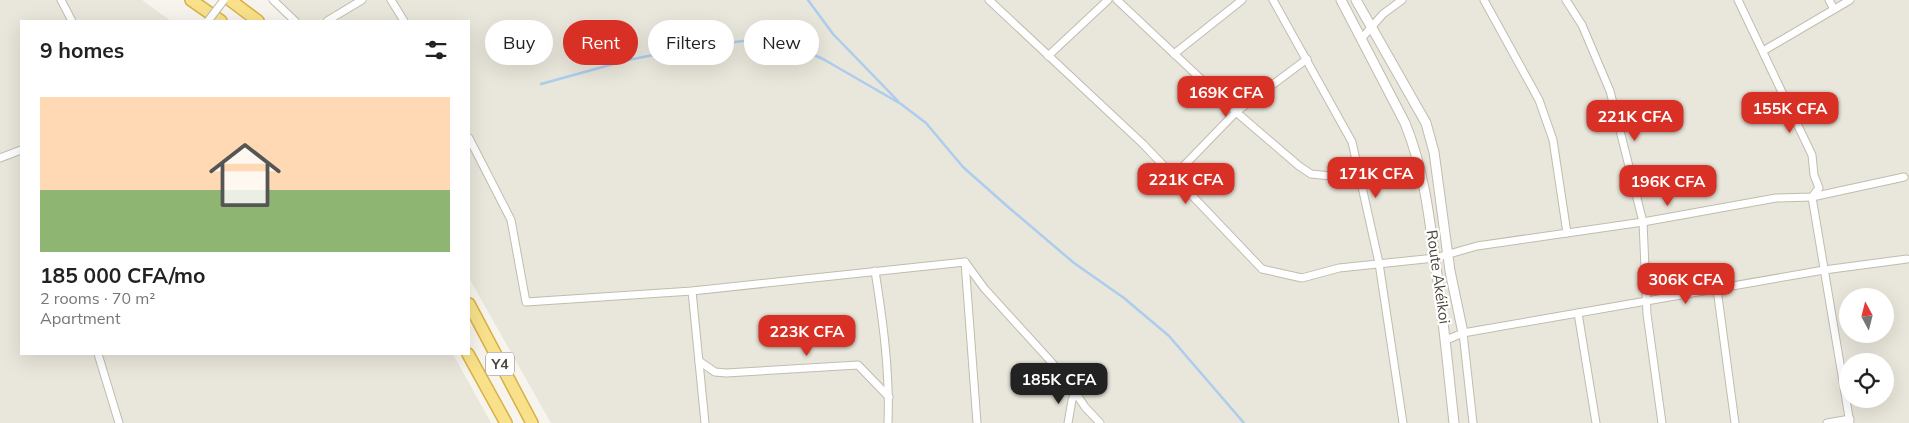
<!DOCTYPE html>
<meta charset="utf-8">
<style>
body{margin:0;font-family:Mulish,sans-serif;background:#f6f6f6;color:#222;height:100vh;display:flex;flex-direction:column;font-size:19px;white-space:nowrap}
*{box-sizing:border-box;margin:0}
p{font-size:16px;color:#767676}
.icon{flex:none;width:28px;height:28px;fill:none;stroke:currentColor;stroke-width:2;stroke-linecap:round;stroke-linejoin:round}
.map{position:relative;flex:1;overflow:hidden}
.panel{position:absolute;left:20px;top:20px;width:450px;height:335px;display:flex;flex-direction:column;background:#fff;border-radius:0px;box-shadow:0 5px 20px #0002}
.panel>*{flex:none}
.hud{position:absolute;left:485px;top:20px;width:475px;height:45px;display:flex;gap:10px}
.needle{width:32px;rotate:353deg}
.tools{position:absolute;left:1839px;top:288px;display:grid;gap:10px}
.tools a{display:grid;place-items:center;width:55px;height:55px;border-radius:50%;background:#fff;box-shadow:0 5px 20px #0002;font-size:25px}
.price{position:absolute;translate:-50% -42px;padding:0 11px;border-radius:10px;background:#d93025;color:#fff;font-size:16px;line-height:32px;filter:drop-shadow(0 1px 2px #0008)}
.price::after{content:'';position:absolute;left:50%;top:30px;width:15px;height:11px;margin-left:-8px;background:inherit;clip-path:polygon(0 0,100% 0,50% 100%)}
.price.selected{background:#222;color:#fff}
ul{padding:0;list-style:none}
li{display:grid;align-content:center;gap:10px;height:265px;padding:0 20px}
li+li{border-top:1px solid #e0e0e0}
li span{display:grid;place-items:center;height:155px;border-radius:0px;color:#555}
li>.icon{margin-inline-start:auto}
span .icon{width:90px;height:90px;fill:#fffc;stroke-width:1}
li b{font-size:21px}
h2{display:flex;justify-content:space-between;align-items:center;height:60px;padding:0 20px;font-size:21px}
.tag{padding:0 18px;border-radius:22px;background:#fff;box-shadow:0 5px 20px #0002;font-size:18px;line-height:45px}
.tag.selected{background:#d93025;color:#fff}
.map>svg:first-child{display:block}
.residential{fill:#e9e6db;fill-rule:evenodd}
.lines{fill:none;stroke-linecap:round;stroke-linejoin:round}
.stream{stroke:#accdee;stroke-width:2.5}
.minor-casing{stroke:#c1bcaf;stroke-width:9}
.tertiary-casing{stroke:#c1bcaf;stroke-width:11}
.trunk-casing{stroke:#d8b044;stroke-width:14}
.minor{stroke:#fff;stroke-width:7}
.tertiary{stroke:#fff;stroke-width:9}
.trunk{stroke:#f9e18b;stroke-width:11}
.minor-bridge-casing{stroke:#c1bcaf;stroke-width:9;stroke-linecap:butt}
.minor-bridge{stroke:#fff;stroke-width:7}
.labels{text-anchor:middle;stroke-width:4.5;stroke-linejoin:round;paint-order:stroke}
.shield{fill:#fff;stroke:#807d75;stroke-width:1}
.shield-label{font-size:14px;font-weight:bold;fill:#4a453a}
.street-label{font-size:15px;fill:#4a453a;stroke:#fff}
</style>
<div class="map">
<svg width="1909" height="423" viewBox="0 0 1909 423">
<rect width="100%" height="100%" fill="#f6f4ec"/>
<!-- residential -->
<g class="residential">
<polygon points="0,0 142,0 171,21 21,21 21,354 453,354 491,423 0,423"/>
<path d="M273,0H1909V423H551L469,278V21H291ZM1848,296H1885V334H1848ZM1848,361H1885V399H1848Z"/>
</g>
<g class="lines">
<!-- stream -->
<g class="stream">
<polyline points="808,0 833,34 898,101"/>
<polyline points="541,84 628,60 684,49 743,41 770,41 796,47 823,59 901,104 926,123 963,167 1007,206 1074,263 1124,298 1169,336 1244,423"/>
</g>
<defs>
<g id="minor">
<polyline points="61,0 72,21"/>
<polyline points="273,0 295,21"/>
<polyline points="391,0 404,21"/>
<polyline points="989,0 1143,144 1262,269 1302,278 1339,268 1435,258 1477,246 1643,222 1776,198 1812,197 1904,177"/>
<polyline points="1117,0 1236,112 1299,166 1311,174 1341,177 1360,175"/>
<polyline points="1273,0 1352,142 1379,263 1403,423"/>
<polyline points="1484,0 1539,100 1553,140 1567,233"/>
<polyline points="1566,0 1582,25 1610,91 1643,222 1647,314 1662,423"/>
<polyline points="1738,0 1812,155 1814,175 1819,188 1812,197 1850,423"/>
<polyline points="1829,0 1834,9"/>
<polyline points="327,21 362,0"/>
<polyline points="1361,39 1383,14 1402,0"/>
<polyline points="1763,51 1850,0"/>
<polyline points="1174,54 1242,0"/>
<polyline points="1048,56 1108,0"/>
<polyline points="469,138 511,220 526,302 692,291 965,262 984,288 1065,377 1085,407 1100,423"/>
<polyline points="0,158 21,150"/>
<polyline points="1174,176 1236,112 1307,59"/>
<polyline points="965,262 977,423"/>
<path d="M875,271C883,321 890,373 888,423"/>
<polyline points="1717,289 1735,423"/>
<polyline points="692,291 705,423"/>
<polyline points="1578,313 1596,423"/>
<polyline points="1463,333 1473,423"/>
<polyline points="1446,340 1463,333 1824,270 1907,259"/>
<polyline points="98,354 119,423"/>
<polyline points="699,361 715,372 726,373 858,365 889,397"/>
<polyline points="1068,423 1072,400 1075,393"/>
<polyline points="1827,423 1850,419"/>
</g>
<g id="tertiary">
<path d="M1341,0L1405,123C1423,167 1429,213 1435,260C1443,314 1448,368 1454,423"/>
<polyline points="1356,0 1426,123 1434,152 1450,271 1463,333"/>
</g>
<g id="trunk">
<polyline points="191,0 221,21"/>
<polyline points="230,0 258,21"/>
<polyline points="469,304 532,423"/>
<polyline points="468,354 506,423"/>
</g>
</defs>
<!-- minor casing -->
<use href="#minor" class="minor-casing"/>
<!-- tertiary casing -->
<use href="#tertiary" class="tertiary-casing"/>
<!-- trunk casing -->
<use href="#trunk" class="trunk-casing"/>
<!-- minor -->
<use href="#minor" class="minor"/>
<!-- tertiary -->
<use href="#tertiary" class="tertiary"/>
<!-- trunk -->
<use href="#trunk" class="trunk"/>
<defs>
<polyline id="minor-bridge" points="208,21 224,0"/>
</defs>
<!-- minor-bridge casing -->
<use href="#minor-bridge" class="minor-bridge-casing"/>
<!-- minor-bridge -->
<use href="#minor-bridge" class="minor-bridge"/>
</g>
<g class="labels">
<!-- shield labels -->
<rect class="shield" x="486" y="352.5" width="28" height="23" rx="4"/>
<g class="shield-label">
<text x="500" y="369">Y4</text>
</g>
<!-- street labels -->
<g class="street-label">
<text transform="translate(1438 277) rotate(82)" y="5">Route Akéikoi</text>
</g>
</g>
</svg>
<div class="tools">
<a><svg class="needle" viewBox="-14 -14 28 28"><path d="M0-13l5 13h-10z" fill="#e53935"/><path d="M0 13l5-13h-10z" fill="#767676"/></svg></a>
<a><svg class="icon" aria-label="locate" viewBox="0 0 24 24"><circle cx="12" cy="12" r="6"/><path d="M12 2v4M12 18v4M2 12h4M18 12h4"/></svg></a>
</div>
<b class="price" style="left:1226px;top:118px">169K CFA</b>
<b class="price" style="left:1790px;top:134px">155K CFA</b>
<b class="price" style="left:1635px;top:142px">221K CFA</b>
<b class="price" style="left:1376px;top:199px">171K CFA</b>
<b class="price" style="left:1186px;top:205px">221K CFA</b>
<b class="price" style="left:1668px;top:207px">196K CFA</b>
<b class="price" style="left:1686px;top:305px">306K CFA</b>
<b class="price" style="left:807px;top:357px">223K CFA</b>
<b class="price selected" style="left:1059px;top:405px">185K CFA</b>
<div class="hud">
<a class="tag">Buy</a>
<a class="tag selected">Rent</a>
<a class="tag">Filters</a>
<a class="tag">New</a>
</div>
<section class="panel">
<h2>9 homes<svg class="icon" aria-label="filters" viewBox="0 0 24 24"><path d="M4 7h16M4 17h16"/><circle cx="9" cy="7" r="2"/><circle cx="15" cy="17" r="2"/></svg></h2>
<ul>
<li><span style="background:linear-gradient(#ffd9b3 60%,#8fb573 0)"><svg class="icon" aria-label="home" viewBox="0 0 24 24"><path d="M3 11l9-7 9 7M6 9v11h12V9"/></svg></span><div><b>185 000 CFA/mo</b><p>2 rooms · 70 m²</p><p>Apartment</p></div></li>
</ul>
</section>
</div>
